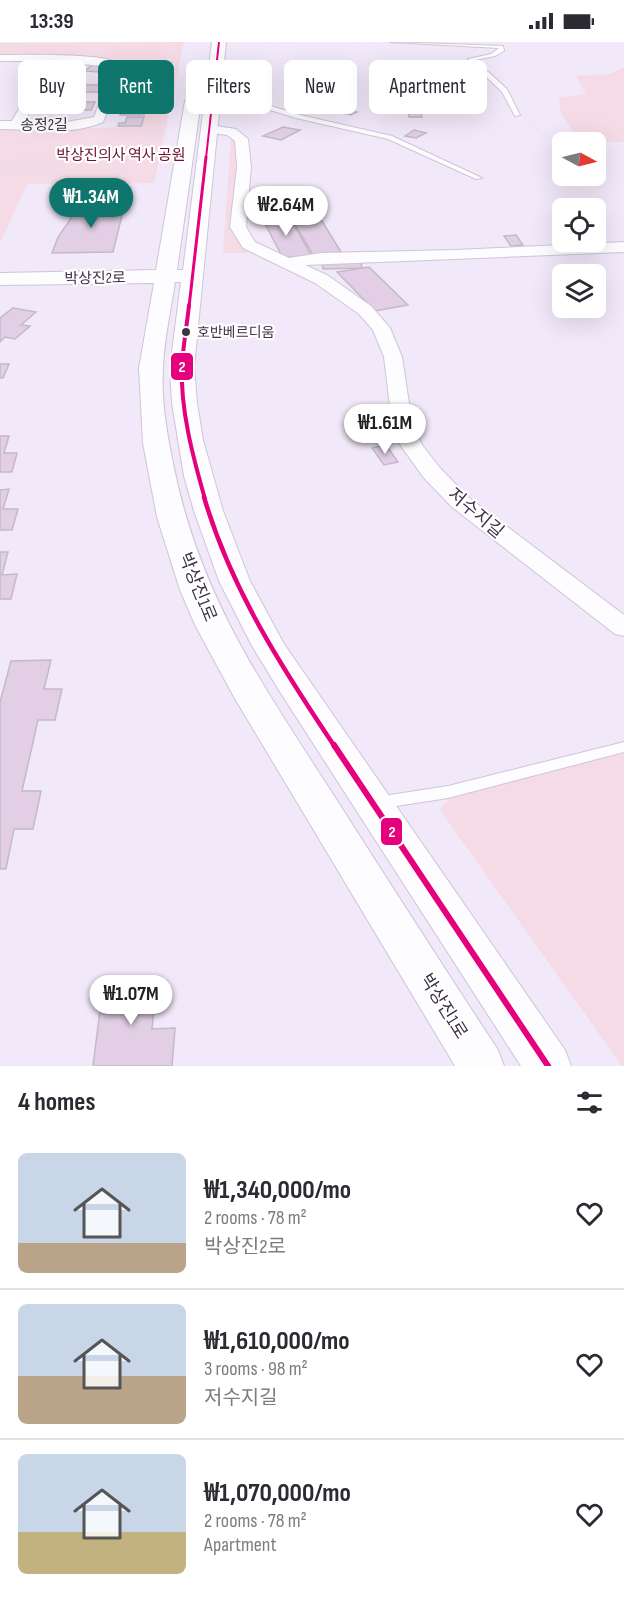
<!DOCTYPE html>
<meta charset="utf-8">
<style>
body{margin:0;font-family:"Sofia Sans Condensed","Noto Sans KR",sans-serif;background:#f7f7f7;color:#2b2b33;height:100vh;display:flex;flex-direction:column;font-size:22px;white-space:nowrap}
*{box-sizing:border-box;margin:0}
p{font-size:20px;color:#7c7c81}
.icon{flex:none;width:33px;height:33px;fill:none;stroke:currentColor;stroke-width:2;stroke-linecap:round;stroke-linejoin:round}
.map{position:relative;height:1024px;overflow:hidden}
.details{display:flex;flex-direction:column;background:#fff;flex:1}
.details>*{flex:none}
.top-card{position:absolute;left:18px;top:18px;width:588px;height:54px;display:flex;gap:12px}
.needle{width:39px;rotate:97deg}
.controls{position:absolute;left:552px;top:90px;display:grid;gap:12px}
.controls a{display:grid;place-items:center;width:54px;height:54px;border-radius:9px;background:#fff;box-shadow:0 6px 24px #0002;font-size:30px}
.price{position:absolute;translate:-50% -51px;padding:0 14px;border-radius:21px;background:#fff;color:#222;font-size:20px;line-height:39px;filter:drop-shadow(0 2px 3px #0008)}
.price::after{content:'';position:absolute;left:50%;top:36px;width:18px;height:14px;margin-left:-9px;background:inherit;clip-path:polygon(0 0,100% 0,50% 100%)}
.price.on{background:#0f766e;color:#fff}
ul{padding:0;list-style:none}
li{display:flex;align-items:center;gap:18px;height:150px;padding:0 18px}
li+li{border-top:2px solid #e1e1e2}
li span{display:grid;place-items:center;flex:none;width:168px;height:120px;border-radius:9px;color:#555}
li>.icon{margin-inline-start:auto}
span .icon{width:72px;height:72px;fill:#fffc;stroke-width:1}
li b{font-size:26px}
h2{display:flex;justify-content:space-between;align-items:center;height:72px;padding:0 18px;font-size:26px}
.pill{padding:0 21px;border-radius:9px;background:#fff;box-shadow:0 6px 24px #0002;font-size:21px;line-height:54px}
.pill.on{background:#0f766e;color:#fff}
.status{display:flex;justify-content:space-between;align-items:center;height:42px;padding:0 30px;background:#fff;direction:ltr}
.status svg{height:16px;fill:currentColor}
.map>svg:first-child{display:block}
.green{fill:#f5dbe5}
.building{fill:#e2cfe5;stroke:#c4b9c8;stroke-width:1.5}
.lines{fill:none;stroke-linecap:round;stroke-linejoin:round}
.service-casing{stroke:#cec5d6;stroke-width:2}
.minor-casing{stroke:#cec5d6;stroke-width:2}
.tertiary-casing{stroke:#cec5d6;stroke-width:2}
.path-far1{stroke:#e2dfe5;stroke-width:1.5;stroke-dasharray:1.5 2;stroke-linecap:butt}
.path{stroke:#e2dfe5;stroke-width:2;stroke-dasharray:2 3;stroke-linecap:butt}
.service{fill:#fdfcfe;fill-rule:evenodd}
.minor{fill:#fdfcfe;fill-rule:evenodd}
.tertiary{fill:#fdfcfe;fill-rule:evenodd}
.bus-1-far4-casing{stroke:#fff;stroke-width:4.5}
.bus-1-far3-casing{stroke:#fff;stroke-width:6}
.bus-1-far2-casing{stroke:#fff;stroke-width:8}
.bus-1-far1-casing{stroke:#fff;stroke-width:9}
.bus-1-casing{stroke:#fff;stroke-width:10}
.bus-1-far4{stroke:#e5007d;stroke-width:2}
.bus-1-far3{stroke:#e5007d;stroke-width:3}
.bus-1-far2{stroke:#e5007d;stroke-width:4}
.bus-1-far1{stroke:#e5007d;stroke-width:4.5}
.bus-1{stroke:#e5007d;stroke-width:6}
.bus-dot{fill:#3e3346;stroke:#fff;stroke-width:2}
.labels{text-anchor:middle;stroke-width:4.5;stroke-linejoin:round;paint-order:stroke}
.far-bus-label{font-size:14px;fill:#3e3346;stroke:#fff;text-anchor:start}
.far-street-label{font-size:15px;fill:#3e3346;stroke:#fff}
.far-park-label{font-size:15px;fill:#6d132d;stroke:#fff}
.street-label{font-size:18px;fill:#3e3346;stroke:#fff}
.line-badge{stroke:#fff;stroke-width:2}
.badge-label{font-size:16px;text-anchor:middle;font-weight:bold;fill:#fff}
</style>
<div class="status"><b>13:39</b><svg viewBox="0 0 49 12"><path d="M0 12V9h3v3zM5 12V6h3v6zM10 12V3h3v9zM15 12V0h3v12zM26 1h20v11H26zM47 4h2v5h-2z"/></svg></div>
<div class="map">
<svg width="624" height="1024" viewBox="0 0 624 1024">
<rect width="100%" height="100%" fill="#f1e8f9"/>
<!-- green -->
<g class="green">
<polygon points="184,0 154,141 27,142 0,201 0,88 141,85 159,19 0,13 0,1"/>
<polygon points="624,25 624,100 580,100 561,71 559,56 586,52 576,34 611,32"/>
<path d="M231,95C246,107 234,165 232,185C236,197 240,204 251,211H223Z"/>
<polygon points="624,711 624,1024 622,1024 440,768 451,754 587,718"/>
</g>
<!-- building -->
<g class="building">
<polygon points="47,18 65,19 53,26 39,26 47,22 42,22"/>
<polygon points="139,21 157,21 155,27 136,27"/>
<polygon points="94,22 110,24 107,28 100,30 84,29"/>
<polygon points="63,41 76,41 72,49 52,49 54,46 60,46"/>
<polygon points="262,41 265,45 247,46 245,42"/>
<polygon points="131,42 151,42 148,49 129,49"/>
<polygon points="82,43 102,43 99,50 79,50"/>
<polygon points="147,58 145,65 123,65 125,59"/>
<polygon points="80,60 95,60 91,68 71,68"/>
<polygon points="338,66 357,70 351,73 332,69"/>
<polygon points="122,67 146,67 144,73 120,73"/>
<polygon points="408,68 420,68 422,75 409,75"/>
<polygon points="127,75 144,75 141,84 118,84 119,81 125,81"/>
<polygon points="283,85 300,88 281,98 263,94"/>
<polygon points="414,88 426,91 416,96 405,94"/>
<polygon points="300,149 313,168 281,170 270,151"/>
<polygon points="76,161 125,161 113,210 52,211 58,195 70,178"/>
<polygon points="317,171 341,210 313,213 290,174"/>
<polygon points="289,174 311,213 283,216 262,176"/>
<polygon points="516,193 523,203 511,204 504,194"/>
<polygon points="360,216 362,226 323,227 321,217"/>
<polygon points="369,225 408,263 375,269 337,230"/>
<polygon points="13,266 36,270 21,283 30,284 15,297 5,295 0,300 0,276"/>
<polygon points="0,322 9,322 3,336 0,336"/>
<polygon points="0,394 9,394 4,411 17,411 12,430 0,430"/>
<polygon points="386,403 398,420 384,423 372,406"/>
<polygon points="9,447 3,467 18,467 12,488 0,488 0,448"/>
<polygon points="0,510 8,510 2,533 17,532 11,557 0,557"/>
<polygon points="51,618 44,647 62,647 55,678 38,678 22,749 41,749 33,787 14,787 6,827 0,827 0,660 11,619"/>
<polygon points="157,936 152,987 175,986 172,1024 93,1024 104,937"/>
</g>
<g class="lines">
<defs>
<g id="service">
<polygon points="390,0 503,4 504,9 495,14 475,18 507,47 520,73 515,74 502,50 468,17 491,12 499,6"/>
<polygon points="214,49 238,54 300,73 392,94 482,136 476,137 388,97 296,76 235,57 212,52"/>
<polygon points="624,700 624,710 448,756 377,767 372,765 369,761 372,757 377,755 448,744"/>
</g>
<g id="minor">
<path d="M0,13C22,13 111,10 125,24L103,80C72,94 33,87 0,87V79H12L40,29L46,26L52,29L24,80H67L94,75L113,25L49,19H0Z"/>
<polygon points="209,83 236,87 248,97 251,125 246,185 255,200 289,216 321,211 456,208 624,200 624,210 305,223 327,233 371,264 390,286 402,315 412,381 422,403 440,426 468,455 624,573 624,594 615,592 452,465 424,436 401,404 392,381 384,315 373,288 359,272 315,241 243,206 230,185 237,125 235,99 227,93 204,90 203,87 204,84"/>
</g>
<path id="tertiary" d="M212,0H226L194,325L197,361L203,398L223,469L250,539L284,602L565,1008L571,1024H521L282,653L252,604L219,539L194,469L184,434L172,361L170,325L181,240H175C171,268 164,297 163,326C161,355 166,387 172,416C198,554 264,645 338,760C391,843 444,926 498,1008L504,1024H455L234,655L195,583L180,548L157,475L143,401L139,326L154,241L0,243V231L156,228L185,59L193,54L201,59L177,228H183Z"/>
</defs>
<!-- service casing -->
<use href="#service" class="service-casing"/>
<!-- minor casing -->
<use href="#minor" class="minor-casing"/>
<!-- tertiary casing -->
<use href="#tertiary" class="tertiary-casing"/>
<!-- path-far1 -->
<g class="path-far1">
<polyline points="527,80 562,105"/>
<polyline points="109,91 161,87"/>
<polyline points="22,116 39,111 61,116"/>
<polyline points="81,116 82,108 85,106 115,116"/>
<polyline points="130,116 141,98 162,87"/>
</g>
<!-- path -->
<g class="path">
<polyline points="111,115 129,118 131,115"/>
<path d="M18,120C33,128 49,128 63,117L59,115"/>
<polyline points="18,120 25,115"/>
<polyline points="0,122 18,120"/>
<polyline points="0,133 35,133 76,127 80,124 81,115"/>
</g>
<!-- service -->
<use href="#service" class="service"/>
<!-- minor -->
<use href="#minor" class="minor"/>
<!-- tertiary -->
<use href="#tertiary" class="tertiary"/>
<defs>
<polyline id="bus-1-far4" points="206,116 219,0"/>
<polyline id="bus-1-far3" points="189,265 206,115"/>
<path id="bus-1-far2" d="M189,263C187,283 183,304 182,324C180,367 193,415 205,457"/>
<path id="bus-1-far1" d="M204,455C231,547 282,626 335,705"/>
<polyline id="bus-1" points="334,703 548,1024"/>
</defs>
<!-- bus-1-far4 casing -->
<use href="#bus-1-far4" class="bus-1-far4-casing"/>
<!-- bus-1-far3 casing -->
<use href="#bus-1-far3" class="bus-1-far3-casing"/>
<!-- bus-1-far2 casing -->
<use href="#bus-1-far2" class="bus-1-far2-casing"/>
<!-- bus-1-far1 casing -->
<use href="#bus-1-far1" class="bus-1-far1-casing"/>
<!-- bus-1 casing -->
<use href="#bus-1" class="bus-1-casing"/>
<!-- bus-1-far4 -->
<use href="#bus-1-far4" class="bus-1-far4"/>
<!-- bus-1-far3 -->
<use href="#bus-1-far3" class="bus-1-far3"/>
<!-- bus-1-far2 -->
<use href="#bus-1-far2" class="bus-1-far2"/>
<!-- bus-1-far1 -->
<use href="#bus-1-far1" class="bus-1-far1"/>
<!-- bus-1 -->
<use href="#bus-1" class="bus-1"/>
</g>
<!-- markers -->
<circle class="bus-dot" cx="186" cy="290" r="5"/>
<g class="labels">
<!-- far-bus labels -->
<g class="far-bus-label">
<text x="197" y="295">호반베르디움</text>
</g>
<!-- far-street labels -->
<g class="far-street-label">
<text x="44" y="88">송정2길</text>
<text transform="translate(95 236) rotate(-1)" y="5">박상진2로</text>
</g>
<!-- far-park labels -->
<g class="far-park-label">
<text x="121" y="118">박상진의사 역사 공원</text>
</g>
<!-- street labels -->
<g class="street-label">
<text transform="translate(476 471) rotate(40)" y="6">저수지길</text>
<text transform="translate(198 545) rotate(68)" y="6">박상진1로</text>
<text transform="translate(444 964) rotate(58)" y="6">박상진1로</text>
</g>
</g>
<g class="line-badge">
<rect x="170" y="310" width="24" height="29" rx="6" fill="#e5007d"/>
<rect x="380" y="775" width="23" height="29" rx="6" fill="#e5007d"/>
</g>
<g class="badge-label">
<text x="182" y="330">2</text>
<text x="392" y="795">2</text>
</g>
</svg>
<div class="controls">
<a><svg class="needle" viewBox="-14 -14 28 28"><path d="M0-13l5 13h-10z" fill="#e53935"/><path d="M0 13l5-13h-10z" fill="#7c7c81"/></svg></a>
<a><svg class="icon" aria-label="locate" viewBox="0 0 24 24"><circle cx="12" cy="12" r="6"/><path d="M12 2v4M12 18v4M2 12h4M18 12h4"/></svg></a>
<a><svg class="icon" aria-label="layers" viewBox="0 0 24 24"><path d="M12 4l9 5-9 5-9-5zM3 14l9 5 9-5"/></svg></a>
</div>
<b class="price on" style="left:91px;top:187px">₩1.34M</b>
<b class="price" style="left:286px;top:195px">₩2.64M</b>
<b class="price" style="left:385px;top:413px">₩1.61M</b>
<b class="price" style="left:131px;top:984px">₩1.07M</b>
<div class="top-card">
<a class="pill">Buy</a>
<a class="pill on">Rent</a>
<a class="pill">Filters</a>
<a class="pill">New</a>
<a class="pill">Apartment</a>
</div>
</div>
<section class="details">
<h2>4 homes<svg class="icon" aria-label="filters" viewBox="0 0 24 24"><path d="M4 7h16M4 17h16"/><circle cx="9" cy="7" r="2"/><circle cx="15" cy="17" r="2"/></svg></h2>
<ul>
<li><span style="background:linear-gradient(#c9d6e8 75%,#b9a48a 0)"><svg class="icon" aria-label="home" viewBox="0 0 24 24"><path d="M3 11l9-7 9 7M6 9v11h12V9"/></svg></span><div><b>₩1,340,000/mo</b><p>2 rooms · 78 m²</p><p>박상진2로</p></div><svg class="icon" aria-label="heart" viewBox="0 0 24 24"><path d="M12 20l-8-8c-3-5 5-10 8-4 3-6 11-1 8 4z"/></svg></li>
<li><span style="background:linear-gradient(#c9d6e8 60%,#b9a48a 0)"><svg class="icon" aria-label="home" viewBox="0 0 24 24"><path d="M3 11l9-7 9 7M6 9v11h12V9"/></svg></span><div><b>₩1,610,000/mo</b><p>3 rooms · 98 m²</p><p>저수지길</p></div><svg class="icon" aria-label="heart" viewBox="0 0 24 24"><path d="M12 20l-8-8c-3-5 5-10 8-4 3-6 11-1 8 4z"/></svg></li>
<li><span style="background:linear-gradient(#c9d6e8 65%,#c2b280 0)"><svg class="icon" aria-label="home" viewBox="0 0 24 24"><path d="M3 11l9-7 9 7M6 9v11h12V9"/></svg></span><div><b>₩1,070,000/mo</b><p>2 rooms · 78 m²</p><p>Apartment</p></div><svg class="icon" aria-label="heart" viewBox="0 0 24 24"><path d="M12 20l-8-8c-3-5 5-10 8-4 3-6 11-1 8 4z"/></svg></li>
</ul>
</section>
